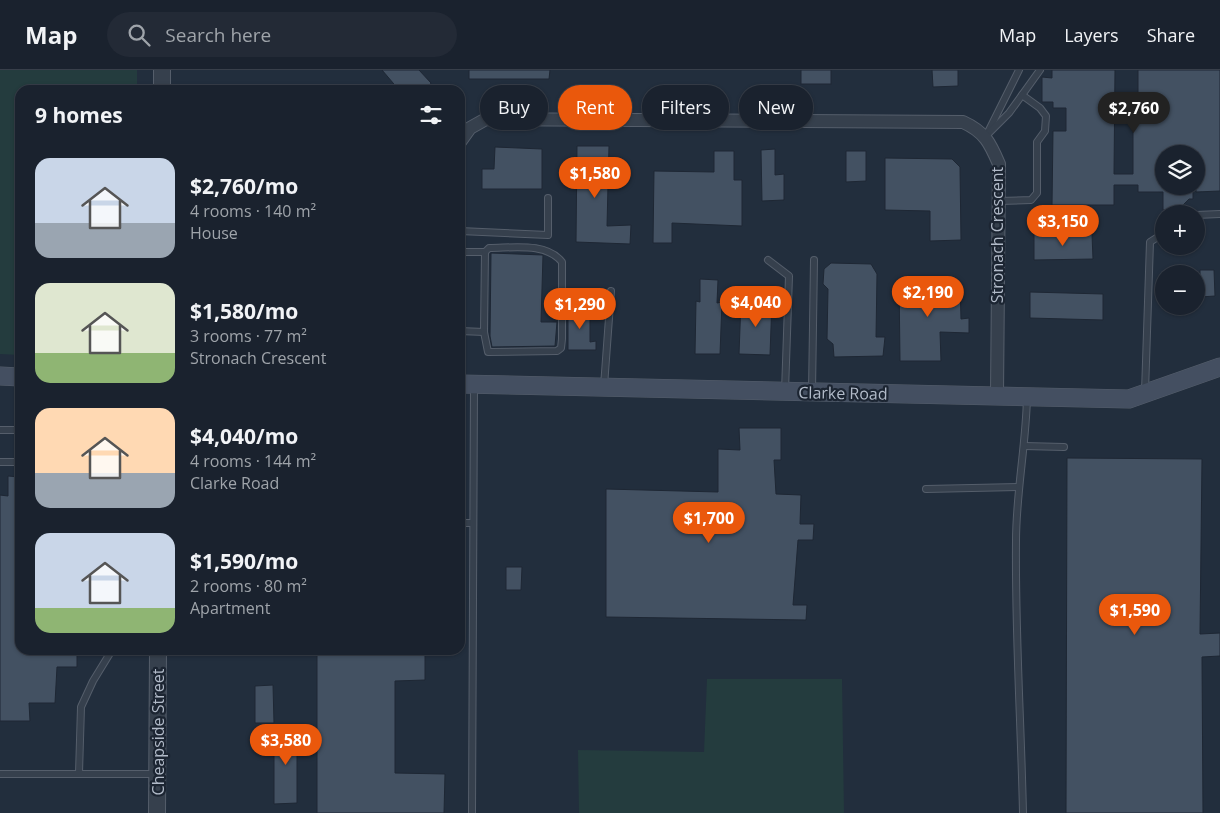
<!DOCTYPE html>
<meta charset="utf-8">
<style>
body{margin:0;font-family:"Open Sans",sans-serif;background:#232a36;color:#f1f3f6;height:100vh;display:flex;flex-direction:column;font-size:19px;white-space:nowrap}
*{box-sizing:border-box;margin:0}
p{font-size:16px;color:#9fa4aa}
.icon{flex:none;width:28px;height:28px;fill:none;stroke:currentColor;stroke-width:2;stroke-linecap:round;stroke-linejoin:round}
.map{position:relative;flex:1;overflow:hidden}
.details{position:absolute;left:15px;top:15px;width:450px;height:570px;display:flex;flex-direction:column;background:#1a222e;border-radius:15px;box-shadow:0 1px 4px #0004,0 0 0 1px #383f4a}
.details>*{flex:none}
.top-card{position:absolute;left:480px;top:15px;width:475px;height:45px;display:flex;gap:10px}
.fabs{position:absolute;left:1155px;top:75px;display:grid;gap:10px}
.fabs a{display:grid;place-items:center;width:50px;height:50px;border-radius:50%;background:#1a222e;box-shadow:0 1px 4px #0004,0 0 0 1px #383f4a;font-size:25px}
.price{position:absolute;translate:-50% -42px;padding:0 11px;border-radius:18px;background:#ea580c;color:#fff;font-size:16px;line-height:32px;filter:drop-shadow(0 1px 2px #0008)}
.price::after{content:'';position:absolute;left:50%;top:30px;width:15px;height:11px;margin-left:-8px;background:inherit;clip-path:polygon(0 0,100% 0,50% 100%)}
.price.selected{background:#222;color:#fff}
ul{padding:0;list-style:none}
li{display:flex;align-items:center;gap:15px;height:125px;padding:0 20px}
li span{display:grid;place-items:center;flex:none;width:140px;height:100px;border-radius:15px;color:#555}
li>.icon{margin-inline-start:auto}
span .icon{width:60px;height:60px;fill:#fffc;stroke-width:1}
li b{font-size:21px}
h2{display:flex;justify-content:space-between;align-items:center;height:60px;padding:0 20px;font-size:21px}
.pill{padding:0 18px;border-radius:22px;background:#1a222e;box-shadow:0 1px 4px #0004,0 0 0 1px #383f4a;font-size:18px;line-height:45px}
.pill.selected{background:#ea580c;color:#fff}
header{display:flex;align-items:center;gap:30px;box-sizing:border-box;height:70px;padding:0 25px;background:#1a222e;border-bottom:1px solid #383f4a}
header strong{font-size:24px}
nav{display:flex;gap:28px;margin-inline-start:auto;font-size:18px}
.search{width:350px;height:45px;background:#232a36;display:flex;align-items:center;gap:12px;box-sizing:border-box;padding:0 18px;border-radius:28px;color:#9fa4aa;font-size:19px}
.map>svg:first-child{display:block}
.green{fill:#243c3e}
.building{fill:#435162;stroke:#1e2734}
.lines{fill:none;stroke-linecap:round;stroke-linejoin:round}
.service-casing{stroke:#555e6b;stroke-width:8}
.minor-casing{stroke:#555e6b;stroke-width:14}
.tertiary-casing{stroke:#555e6b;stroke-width:18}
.secondary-casing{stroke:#555e6b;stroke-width:19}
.service{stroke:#36404d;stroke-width:6}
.minor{stroke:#36404d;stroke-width:12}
.tertiary{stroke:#36404d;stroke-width:16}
.secondary{stroke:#444f61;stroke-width:18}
.labels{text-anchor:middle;stroke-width:4.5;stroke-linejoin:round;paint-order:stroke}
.street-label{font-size:16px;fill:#b2bbc9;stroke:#1c2532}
</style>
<header>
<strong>Map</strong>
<div class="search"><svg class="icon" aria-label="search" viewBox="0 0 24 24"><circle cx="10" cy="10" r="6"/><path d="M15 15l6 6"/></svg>Search here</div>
<nav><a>Map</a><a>Layers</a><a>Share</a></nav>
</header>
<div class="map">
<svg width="1220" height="743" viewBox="0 0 1220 743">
<rect width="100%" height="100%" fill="#222e3d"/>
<!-- green -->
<g class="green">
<polygon points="0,0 137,0 137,20 20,20 20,285 0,284"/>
<polygon points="707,609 842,609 844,743 579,743 578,680 704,682"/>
</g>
<!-- building -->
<g class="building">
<polygon points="382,0 419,0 431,13 427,20 399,20"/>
<polygon points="469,0 550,0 549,9 469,9"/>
<rect x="801" y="0" width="30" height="14"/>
<polygon points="932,0 958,0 958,16 933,17"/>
<polygon points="1052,0 1115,0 1114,104 1133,104 1133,44 1138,44 1138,0 1220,0 1220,121 1196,122 1196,84 1164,84 1164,116 1193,116 1193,129 1189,129 1178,140 1163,140 1163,122 1138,122 1138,115 1114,115 1114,135 1052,135 1053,61 1066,61 1066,38 1053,38 1053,32 1042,32 1042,7 1052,8"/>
<polygon points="577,76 609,76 607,156 631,155 630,174 576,172"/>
<polygon points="495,77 542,79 542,119 482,119 482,99 494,99"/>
<polygon points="775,79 775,105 784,104 784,130 762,131 761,80"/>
<polygon points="714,81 734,81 734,110 742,110 742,156 672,153 672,173 653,173 654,101 714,102"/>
<polygon points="846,81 866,81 866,111 846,112"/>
<polygon points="885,88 952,89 960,97 961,170 930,171 930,141 885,140"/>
<polygon points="1034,163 1092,164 1093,189 1034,190"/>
<polygon points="491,183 543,185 541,252 557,252 555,276 492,277 490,266"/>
<polygon points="831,193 871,194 877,204 876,267 885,267 883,286 834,287 833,274 827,269 828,219 823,214 824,199"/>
<polygon points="1200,200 1214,200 1215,226 1200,227"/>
<polygon points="700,209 718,210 717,233 722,232 720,284 695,284 696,231 700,232"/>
<polygon points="899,210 960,212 961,249 969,248 969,263 940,262 941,291 900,291"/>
<polygon points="1030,222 1103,224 1103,250 1030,248"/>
<polygon points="772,230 770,285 739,284 741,231"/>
<polygon points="568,239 590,239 590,272 596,271 596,280 568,280"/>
<polygon points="739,358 781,358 781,390 774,390 776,424 801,425 800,454 814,454 813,470 798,470 793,535 807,535 806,550 606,547 606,419 718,422 718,379 740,380"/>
<polygon points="1067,388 1202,389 1200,564 1220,563 1220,586 1202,587 1203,743 1066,743"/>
<polygon points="8,406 20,407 20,580 77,580 77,597 57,597 55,633 29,633 30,651 0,651 0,425 8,426"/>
<polygon points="506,497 522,497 521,520 506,520"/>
<polygon points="317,580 425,580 425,610 395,611 395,703 445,704 444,743 317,743"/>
<polygon points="273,615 274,653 255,653 255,616"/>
<polygon points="297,659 297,733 274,734 274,660"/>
</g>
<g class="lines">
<defs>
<g id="service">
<polyline points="988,62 1019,0"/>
<polyline points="985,67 1009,43 1040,0"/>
<polyline points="999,131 1031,130 1037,123 1037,72 1045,61 1046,46 1040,38 1022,25"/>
<polyline points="1196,145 1220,144"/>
<polyline points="460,161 548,165 548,128"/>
<polyline points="460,182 485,182 484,262 460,261"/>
<polyline points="768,190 789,206 785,321"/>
<path d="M484,262L488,282L557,281L561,278L562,269V192C546,172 513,178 489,178L485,182"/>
<polyline points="604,316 611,221"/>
<polyline points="812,321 814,190"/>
<polyline points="1145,322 1150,172 1164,163"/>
<polyline points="0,360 20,360"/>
<polyline points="1024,376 1064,377"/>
<polyline points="0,392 20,392"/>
<polyline points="926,419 1019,417"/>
<polyline points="460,453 473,453"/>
<polyline points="79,703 81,637 93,611 112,580"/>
<polyline points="0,704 156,704"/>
<polyline points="472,743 474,316"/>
<path d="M1023,743C1021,652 1015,561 1016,471C1016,423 1026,375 1027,327"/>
</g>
<path id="minor" d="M460,72L470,58L486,49L963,52C985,62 990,73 999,94L997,326"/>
<g id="tertiary">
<polyline points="162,20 162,0"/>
<polyline points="157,743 158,580"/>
</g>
<g id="secondary">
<polyline points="0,306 20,307"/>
<polyline points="460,314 1129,329 1220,297"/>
</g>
</defs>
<!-- service casing -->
<use href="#service" class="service-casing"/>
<!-- minor casing -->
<use href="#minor" class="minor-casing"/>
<!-- tertiary casing -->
<use href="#tertiary" class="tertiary-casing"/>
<!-- secondary casing -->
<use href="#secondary" class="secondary-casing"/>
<!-- service -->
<use href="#service" class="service"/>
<!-- minor -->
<use href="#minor" class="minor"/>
<!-- tertiary -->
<use href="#tertiary" class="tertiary"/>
<!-- secondary -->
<use href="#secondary" class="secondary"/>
</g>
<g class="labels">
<!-- street labels -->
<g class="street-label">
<text transform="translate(997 165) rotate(-90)" y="6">Stronach Crescent</text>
<text transform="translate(843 323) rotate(1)" y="6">Clarke Road</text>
<text transform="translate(158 662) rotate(-90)" y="6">Cheapside Street</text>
</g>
</g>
</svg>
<div class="fabs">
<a><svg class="icon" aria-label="layers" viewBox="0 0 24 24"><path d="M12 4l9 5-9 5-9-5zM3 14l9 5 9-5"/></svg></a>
<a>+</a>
<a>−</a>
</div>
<b class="price selected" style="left:1134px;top:64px">$2,760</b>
<b class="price" style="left:595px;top:129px">$1,580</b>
<b class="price" style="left:1063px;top:177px">$3,150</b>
<b class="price" style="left:928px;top:248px">$2,190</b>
<b class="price" style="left:756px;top:258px">$4,040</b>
<b class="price" style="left:580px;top:260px">$1,290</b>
<b class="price" style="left:709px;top:474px">$1,700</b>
<b class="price" style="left:1135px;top:566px">$1,590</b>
<b class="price" style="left:286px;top:696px">$3,580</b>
<div class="top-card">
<a class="pill">Buy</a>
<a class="pill selected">Rent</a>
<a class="pill">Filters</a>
<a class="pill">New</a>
</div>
<section class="details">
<h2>9 homes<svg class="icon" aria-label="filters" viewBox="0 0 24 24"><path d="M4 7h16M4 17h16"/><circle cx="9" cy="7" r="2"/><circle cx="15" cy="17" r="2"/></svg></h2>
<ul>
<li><span style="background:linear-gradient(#c9d6e8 65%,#9aa5b1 0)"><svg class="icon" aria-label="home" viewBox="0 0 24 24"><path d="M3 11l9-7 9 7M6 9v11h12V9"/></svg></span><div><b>$2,760/mo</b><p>4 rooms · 140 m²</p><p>House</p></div></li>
<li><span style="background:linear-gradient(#dfe7d0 70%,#8fb573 0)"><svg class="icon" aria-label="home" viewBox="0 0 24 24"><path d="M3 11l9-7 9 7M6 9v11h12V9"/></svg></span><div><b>$1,580/mo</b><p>3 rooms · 77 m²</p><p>Stronach Crescent</p></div></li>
<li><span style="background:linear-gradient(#ffd9b3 65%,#9aa5b1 0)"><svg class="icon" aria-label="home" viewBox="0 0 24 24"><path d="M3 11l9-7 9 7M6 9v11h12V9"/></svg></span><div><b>$4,040/mo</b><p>4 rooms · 144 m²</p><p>Clarke Road</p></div></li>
<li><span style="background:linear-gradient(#c9d6e8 75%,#8fb573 0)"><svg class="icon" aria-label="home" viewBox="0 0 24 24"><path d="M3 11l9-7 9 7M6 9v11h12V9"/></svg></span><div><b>$1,590/mo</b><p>2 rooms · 80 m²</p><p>Apartment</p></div></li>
</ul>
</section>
</div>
